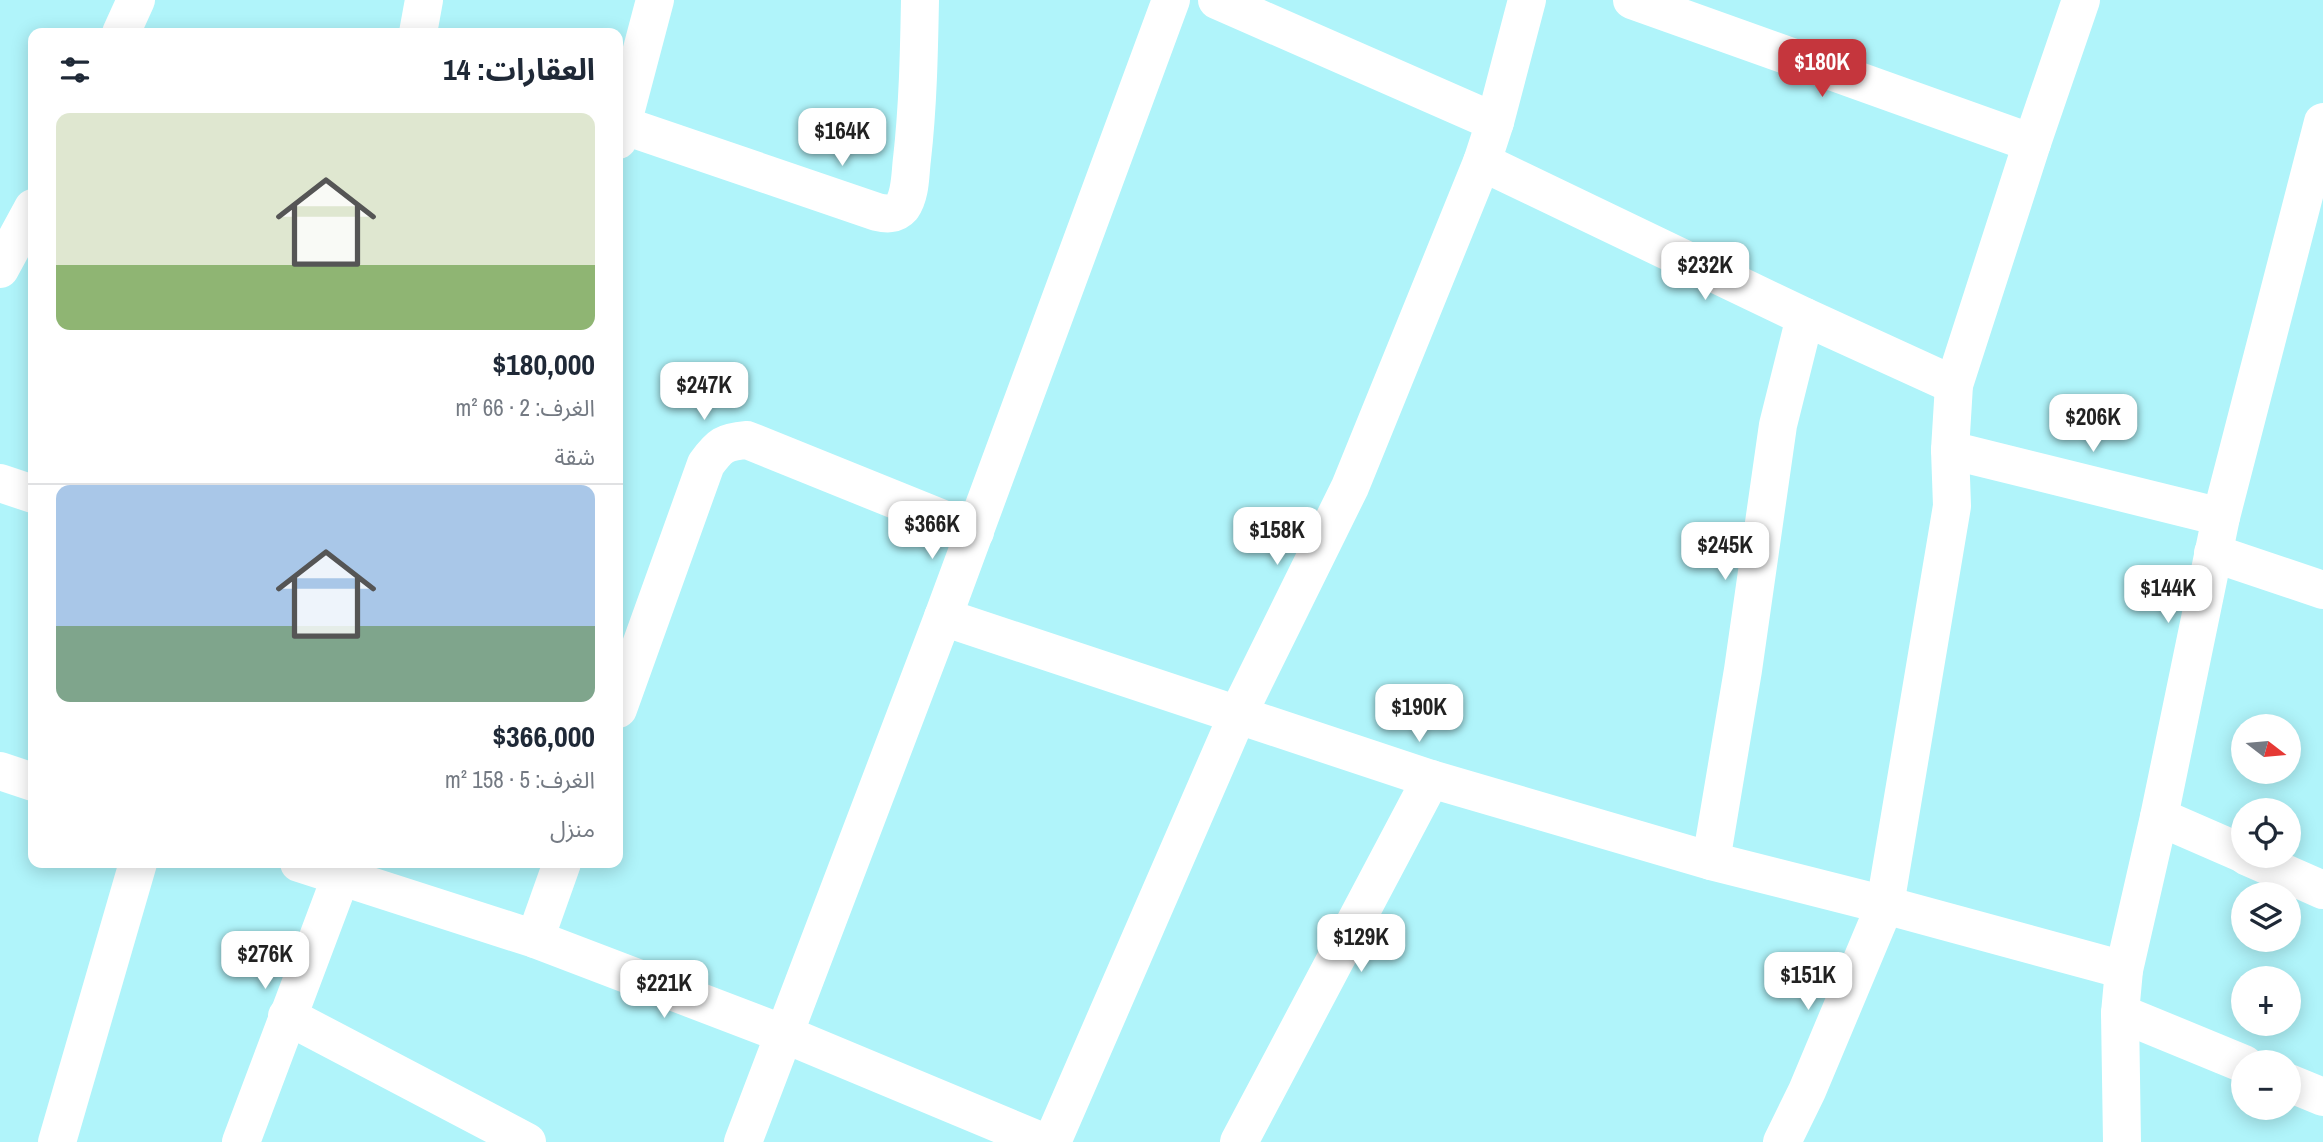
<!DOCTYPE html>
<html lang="ar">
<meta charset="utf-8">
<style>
body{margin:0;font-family:"Archivo Narrow","Noto Sans Arabic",sans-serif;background:#f2f2f3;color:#1f2937;direction:rtl;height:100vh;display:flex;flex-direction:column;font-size:26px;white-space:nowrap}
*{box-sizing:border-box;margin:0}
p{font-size:23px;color:#747a83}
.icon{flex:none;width:38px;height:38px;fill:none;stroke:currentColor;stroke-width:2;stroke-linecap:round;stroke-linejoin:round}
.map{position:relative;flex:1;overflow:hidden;direction:ltr}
.panel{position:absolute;left:28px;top:28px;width:595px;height:840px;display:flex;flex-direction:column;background:#fff;border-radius:14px;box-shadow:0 4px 18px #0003;direction:rtl}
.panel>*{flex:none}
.needle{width:46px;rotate:106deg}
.tools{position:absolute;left:2231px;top:714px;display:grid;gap:14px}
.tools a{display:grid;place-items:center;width:70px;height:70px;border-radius:50%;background:#fff;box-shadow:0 4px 18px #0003;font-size:35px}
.price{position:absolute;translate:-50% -60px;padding:0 16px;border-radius:14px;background:#fff;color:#222;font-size:23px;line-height:46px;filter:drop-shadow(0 2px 4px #0008)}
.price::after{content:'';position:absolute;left:50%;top:42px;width:21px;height:16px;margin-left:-10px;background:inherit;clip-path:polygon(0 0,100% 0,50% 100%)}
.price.current{background:#c5363d;color:#fff}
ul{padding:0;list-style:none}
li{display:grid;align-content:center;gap:14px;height:371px;padding:0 28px}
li+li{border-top:2px solid #e0e1e3}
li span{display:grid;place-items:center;height:217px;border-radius:14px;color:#555}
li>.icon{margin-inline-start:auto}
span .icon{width:126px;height:126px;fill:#fffc;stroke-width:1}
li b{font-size:30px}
h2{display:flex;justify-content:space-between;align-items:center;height:84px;padding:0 28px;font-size:30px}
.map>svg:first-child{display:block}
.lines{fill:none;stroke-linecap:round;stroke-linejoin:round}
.street{stroke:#fff;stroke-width:38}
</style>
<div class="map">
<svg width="2323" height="1142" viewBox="0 0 2323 1142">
<rect width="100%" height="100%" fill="#b0f4fa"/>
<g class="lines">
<!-- street -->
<g class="street">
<polyline points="1217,0 1495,122"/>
<polyline points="1632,0 2032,143"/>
<polyline points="121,33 136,0"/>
<polyline points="418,33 424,0"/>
<path d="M622,125L877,212C886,214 895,215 902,207C911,194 910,174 912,159C918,106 919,53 920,0"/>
<polyline points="618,140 655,0"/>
<polyline points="1482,162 1805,317 1954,385"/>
<polyline points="0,269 33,208"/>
<polyline points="1950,450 2221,517"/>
<polyline points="0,483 33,494"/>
<polyline points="2213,553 2323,590"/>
<polyline points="943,617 1431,779 1711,861 1885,905 2124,970"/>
<path d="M618,709L706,464C720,445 724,442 747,440L975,532"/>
<polyline points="0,771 33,782"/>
<polyline points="2159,817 2244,854"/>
<polyline points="2246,856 2323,890"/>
<polyline points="1711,861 1743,670 1778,425 1805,317"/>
<polyline points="299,863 535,939 784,1034 1043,1142"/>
<polyline points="535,939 562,863"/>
<polyline points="2120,1013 2244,1064"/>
<polyline points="287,1016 527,1142"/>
<polyline points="2289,1083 2323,1097"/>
<polyline points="57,1142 138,863"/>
<polyline points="241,1142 346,863"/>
<polyline points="743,1142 943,617 1171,0"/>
<polyline points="1052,1142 1238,714 1350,487 1482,162 1495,122 1527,0"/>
<polyline points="1239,1142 1431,779"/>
<polyline points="1782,1142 1807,1091 1885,905 1952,506 1950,450 1954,385 2032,143 2081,0"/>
<polyline points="2122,1142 2120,1013 2124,970 2159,817 2221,517 2323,122"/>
</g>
</g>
</svg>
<div class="tools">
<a><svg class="needle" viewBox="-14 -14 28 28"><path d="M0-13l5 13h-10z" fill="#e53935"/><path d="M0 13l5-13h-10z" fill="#747a83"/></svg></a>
<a><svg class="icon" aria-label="locate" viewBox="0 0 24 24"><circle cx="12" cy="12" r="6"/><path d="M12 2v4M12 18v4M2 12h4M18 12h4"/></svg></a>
<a><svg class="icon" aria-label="layers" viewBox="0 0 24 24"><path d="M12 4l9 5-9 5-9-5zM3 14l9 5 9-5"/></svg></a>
<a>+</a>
<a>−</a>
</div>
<b class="price current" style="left:1822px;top:99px">$180K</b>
<b class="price" style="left:842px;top:168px">$164K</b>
<b class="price" style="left:1705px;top:302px">$232K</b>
<b class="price" style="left:704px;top:422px">$247K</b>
<b class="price" style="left:2093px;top:454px">$206K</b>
<b class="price" style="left:932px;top:561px">$366K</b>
<b class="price" style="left:1277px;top:567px">$158K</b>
<b class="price" style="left:1725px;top:582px">$245K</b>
<b class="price" style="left:2168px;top:625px">$144K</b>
<b class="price" style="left:1419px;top:744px">$190K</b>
<b class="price" style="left:1361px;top:974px">$129K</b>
<b class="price" style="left:265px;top:991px">$276K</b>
<b class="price" style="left:1808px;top:1012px">$151K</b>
<b class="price" style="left:664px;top:1020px">$221K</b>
<section class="panel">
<h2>العقارات: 14<svg class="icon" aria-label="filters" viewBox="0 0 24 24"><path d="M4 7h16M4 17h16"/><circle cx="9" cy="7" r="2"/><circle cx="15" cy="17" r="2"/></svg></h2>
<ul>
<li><span style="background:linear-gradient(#dfe7d0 70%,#8fb573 0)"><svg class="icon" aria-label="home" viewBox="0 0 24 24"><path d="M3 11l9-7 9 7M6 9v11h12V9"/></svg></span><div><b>$180,000</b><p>الغرف: 2 · 66 m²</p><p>شقة</p></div></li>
<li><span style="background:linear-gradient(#a9c7e8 65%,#7fa58c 0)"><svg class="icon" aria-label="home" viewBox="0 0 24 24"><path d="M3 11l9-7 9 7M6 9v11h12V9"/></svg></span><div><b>$366,000</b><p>الغرف: 5 · 158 m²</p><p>منزل</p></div></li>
</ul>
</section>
</div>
